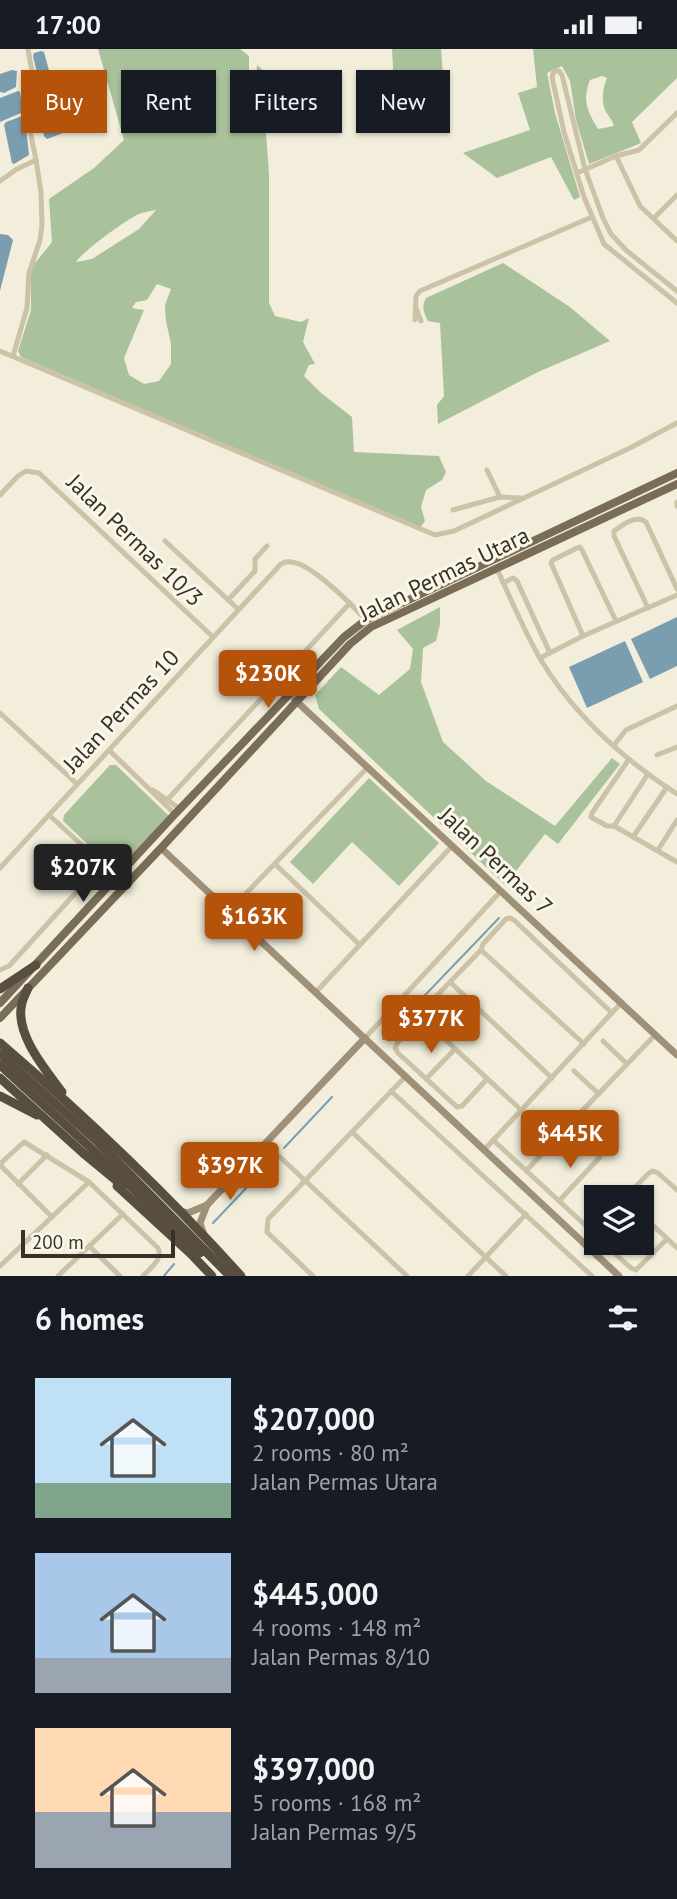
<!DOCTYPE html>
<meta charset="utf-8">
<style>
body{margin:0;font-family:"PT Sans",sans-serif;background:#20242c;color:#f1f3f6;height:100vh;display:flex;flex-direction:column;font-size:26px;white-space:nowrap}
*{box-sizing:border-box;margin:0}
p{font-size:23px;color:#9ea1a6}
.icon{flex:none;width:38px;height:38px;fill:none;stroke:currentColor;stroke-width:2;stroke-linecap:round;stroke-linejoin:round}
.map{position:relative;height:1227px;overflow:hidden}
.drawer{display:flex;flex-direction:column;background:#171b24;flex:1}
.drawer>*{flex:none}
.banner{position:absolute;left:21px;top:21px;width:635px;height:63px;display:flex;gap:14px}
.fabs{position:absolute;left:584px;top:1136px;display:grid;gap:14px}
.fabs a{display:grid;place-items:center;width:70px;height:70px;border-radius:0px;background:#171b24;box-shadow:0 2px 5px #0004;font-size:35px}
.scale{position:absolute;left:21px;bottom:18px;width:154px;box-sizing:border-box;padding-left:7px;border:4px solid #373128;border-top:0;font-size:19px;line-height:24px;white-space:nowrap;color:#373128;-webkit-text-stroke:5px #faf7e8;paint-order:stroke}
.price{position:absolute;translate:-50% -60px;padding:0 16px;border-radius:7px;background:#b45309;color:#fff;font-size:23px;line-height:46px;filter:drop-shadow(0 2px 4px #0008)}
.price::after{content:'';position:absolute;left:50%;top:42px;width:21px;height:16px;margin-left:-10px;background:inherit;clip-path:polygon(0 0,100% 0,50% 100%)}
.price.current{background:#222;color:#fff}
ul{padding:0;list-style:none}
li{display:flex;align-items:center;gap:21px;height:175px;padding:0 35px}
li span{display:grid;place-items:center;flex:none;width:196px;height:140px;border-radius:0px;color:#555}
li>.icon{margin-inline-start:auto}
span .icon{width:84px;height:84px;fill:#fffc;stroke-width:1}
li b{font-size:30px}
h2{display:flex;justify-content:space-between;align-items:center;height:84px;padding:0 35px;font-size:30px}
.pill{padding:0 24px;border-radius:0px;background:#171b24;box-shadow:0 2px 5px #0004;font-size:24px;line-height:63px}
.pill.current{background:#b45309;color:#fff}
.status{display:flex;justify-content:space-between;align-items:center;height:49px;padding:0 35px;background:#171b24;direction:ltr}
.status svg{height:19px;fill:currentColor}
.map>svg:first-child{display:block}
.green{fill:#a9c29b;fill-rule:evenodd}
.water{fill:#7a9eb0}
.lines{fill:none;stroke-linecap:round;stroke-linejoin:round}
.stream{stroke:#7a9eb0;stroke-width:2}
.street{stroke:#cbc2a7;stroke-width:5}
.secondary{stroke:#9f9178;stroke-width:7}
.primary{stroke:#796d58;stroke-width:8}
.highway{stroke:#584e3f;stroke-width:9}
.labels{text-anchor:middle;stroke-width:6;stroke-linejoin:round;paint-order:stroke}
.street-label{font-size:23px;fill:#373128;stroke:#faf7e8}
</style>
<div class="status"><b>17:00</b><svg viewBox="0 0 49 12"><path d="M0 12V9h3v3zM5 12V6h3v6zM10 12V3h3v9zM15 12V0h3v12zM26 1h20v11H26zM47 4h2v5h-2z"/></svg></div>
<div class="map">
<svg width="677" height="1227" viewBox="0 0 677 1227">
<rect width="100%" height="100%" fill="#f2eedb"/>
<!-- green -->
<g class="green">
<path d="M98,0H240L249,7V35L259,36L255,35L257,16L297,52L294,81L265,70L269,125V254L275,267L301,273L309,269L303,293L315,315L309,316L304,327L321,344L352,368L354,403L439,407L446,423L442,431L426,441L421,458L425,472L420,479L21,308L18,302L31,261V219L52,193L49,150L94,119L124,91ZM156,161L139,180L92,210L76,213C83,202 127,170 139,165C144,163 150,162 156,161ZM157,235L171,240L165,256L166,272L171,295V315L159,332L144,335L129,326L124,309L144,261L132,259L136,253L147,251Z"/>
<polygon points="392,0 441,0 445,56 395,56"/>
<path d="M533,0H677V29L632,73L641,94L589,115L576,71L570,32L562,17L547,24L555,64L580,148L574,151L551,108L497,129L463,104L530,81L518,44L537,38ZM602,27L607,29C603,39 601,50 605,61C608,67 612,70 614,77L598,80C587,62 582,51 590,31Z"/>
<path d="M503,214L570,258L610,292L538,323L438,375L437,356L444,347L440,274L428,272C424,265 421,257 426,249Z"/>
<polygon points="440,558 440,575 436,592 423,599 421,633 443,693 486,732 555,777 612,709 620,715 558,795 545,785 505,836 319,660 315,646 341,618 379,646 410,620 413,600 397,581"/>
<polygon points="110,716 116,716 169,767 120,822 116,822 63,772 64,766"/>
<polygon points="369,729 439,794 399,837 352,793 313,835 290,813"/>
</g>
<!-- water -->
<g class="water">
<polygon points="41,2 44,3 51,29 50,34 42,35 39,33 33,7 34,4"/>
<polygon points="12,21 17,22 16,38 4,44 0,43 0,25"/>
<polygon points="88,32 98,33 105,59 98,71 47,90 44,87 35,47 38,45"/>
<polygon points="18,42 20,43 23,62 21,64 0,73 0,49"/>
<polygon points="22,67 25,69 29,106 14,115 12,114 4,76 6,73"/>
<polygon points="0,185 8,186 13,191 0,242"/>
<polygon points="677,568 677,617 650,630 631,590"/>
<polygon points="625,592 643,633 587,659 569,618"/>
</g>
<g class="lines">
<!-- stream -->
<g class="stream">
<polyline points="383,990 499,869"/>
<polyline points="284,1099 332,1048"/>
<polyline points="213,1174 269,1115"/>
<polyline points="164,1227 174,1215"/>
</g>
<!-- street -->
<g class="street">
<polyline points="616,107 640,157 677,192"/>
<polyline points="577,124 616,107 639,101 677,64"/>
<polyline points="0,132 17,120 36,111"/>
<polyline points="654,169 677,146"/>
<polyline points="677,242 627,202 611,185 603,169 585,120 562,26 559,22 554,22 552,28 564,83 584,148 604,195 677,254"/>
<polyline points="416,259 421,272"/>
<polyline points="415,271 416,247 420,242 592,168"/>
<polyline points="0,302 435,486 454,482 630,399 677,374"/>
<polyline points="13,307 27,259 29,224 40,191 42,176 41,143 36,111 23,47 25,38 32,23 28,0"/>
<polyline points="487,421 500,448"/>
<polyline points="0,446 18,427 26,422 39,424 213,588"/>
<polyline points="677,453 677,457"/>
<polyline points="453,461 500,448 521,449"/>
<polyline points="165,492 238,560"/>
<path d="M497,520C511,550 524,582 541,611C574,666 623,710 677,745"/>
<polyline points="503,534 513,529 517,532 550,604"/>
<polyline points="228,551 255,522 255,510 267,497"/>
<path d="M648,559L614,487V482C623,476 636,465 646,473L677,540"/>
<polyline points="583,587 551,514 553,511 577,499 580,498 582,501 616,572"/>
<polyline points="540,609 583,587 677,546"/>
<polyline points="0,664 77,735"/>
<polyline points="614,696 626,681 677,657"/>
<polyline points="109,701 175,765"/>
<polyline points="657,706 677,698"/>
<polyline points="629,710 592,764 591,768 607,777 614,777 677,813"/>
<polyline points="153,741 180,760"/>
<polyline points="167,751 350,554"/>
<polyline points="49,766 117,828"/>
<polyline points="614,777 648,725"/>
<polyline points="633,788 667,738"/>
<polyline points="658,801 677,771"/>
<polyline points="275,815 360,896"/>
<path d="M0,819L281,515C285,513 287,512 291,513C311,514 352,556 366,571"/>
<polyline points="230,861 368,718"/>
<polyline points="481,901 584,995"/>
<polyline points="0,921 9,917 102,815"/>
<polyline points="450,933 552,1029"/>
<polyline points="316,943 452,797"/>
<polyline points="422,969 398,993 395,999 398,1004 457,1058 462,1057 487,1030"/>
<polyline points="365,989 501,842"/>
<polyline points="603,992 627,1015"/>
<polyline points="574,1022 599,1045"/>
<polyline points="426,1030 455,1000"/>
<polyline points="391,1042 592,1227"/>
<polyline points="521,1061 422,969 419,965 481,901 483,895 506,870 510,869 514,871 612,964"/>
<polyline points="580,1064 655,986"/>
<polyline points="352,1083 506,1227"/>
<polyline points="493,1091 597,1187"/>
<polyline points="266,1095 407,1227"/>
<polyline points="484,1101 622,953"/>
<polyline points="526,1122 568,1077"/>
<polyline points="18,1135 47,1106"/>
<polyline points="625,1148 649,1124 653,1122 658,1124 677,1141"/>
<polyline points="559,1152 600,1108"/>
<polyline points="642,1166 677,1199"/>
<path d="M52,1168L1,1117L2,1113L24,1093L89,1133L158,1199C164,1210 150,1219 143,1227"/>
<polyline points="603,1194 631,1219 636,1221 667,1190"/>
<polyline points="89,1197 120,1227"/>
<polyline points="0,1217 89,1133"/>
<polyline points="58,1227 123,1165"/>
<polyline points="313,1227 267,1183 268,1170 406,1027"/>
<polyline points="468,1227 526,1165"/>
</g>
<!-- secondary -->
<g class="secondary">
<polyline points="295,651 677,1006"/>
<polyline points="161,799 619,1227"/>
<polyline points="180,1162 188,1164 207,1156"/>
<polyline points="204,1186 200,1174 207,1156 365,989"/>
</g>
<!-- primary -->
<g class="primary">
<polyline points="0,954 175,765 344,588 366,571 677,424"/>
<polyline points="0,969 161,799 350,595 371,578 677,435"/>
</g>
<!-- highway -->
<g class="highway">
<path d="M28,939C26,944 23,949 22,954C14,984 45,1020 62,1043"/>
<polyline points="0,940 36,916"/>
<path d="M0,994C85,1067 166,1144 241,1227"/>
<polyline points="0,1005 99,1094 230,1227"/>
<polyline points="0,1016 92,1100 200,1204"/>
<polyline points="0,1029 83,1104 123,1137"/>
<polyline points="0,1047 37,1066"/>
<polyline points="117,1137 191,1205 212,1227"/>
</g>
</g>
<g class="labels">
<!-- street labels -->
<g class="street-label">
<text transform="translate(135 491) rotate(44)" y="8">Jalan Permas 10/3</text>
<text transform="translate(444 525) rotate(-26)" y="8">Jalan Permas Utara</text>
<text transform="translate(121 662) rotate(-47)" y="8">Jalan Permas 10</text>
<text transform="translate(496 812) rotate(43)" y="8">Jalan Permas 7</text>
</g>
</g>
</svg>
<div class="fabs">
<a><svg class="icon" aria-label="layers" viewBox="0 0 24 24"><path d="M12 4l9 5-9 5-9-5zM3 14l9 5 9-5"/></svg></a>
</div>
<div class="scale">200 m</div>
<b class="price" style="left:268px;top:661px">$230K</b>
<b class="price current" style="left:83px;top:855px">$207K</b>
<b class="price" style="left:254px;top:904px">$163K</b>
<b class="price" style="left:431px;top:1006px">$377K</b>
<b class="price" style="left:570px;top:1121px">$445K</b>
<b class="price" style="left:230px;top:1153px">$397K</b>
<div class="banner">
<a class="pill current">Buy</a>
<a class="pill">Rent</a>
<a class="pill">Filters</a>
<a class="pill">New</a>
</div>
</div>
<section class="drawer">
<h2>6 homes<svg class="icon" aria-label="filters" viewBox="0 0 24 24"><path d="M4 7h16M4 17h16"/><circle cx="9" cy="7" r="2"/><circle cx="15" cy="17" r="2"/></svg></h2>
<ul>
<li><span style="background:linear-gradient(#bfe0f5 75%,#7fa58c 0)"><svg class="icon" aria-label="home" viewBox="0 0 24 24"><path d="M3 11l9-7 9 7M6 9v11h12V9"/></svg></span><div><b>$207,000</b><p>2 rooms · 80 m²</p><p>Jalan Permas Utara</p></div></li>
<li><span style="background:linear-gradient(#a9c7e8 75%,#9aa5b1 0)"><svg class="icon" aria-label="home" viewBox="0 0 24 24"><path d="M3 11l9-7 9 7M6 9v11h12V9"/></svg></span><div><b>$445,000</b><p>4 rooms · 148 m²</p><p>Jalan Permas 8/10</p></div></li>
<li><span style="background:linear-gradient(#ffd9b3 60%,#9aa5b1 0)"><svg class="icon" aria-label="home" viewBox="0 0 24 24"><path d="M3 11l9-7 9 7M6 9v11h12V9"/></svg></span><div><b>$397,000</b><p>5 rooms · 168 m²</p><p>Jalan Permas 9/5</p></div></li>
</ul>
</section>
